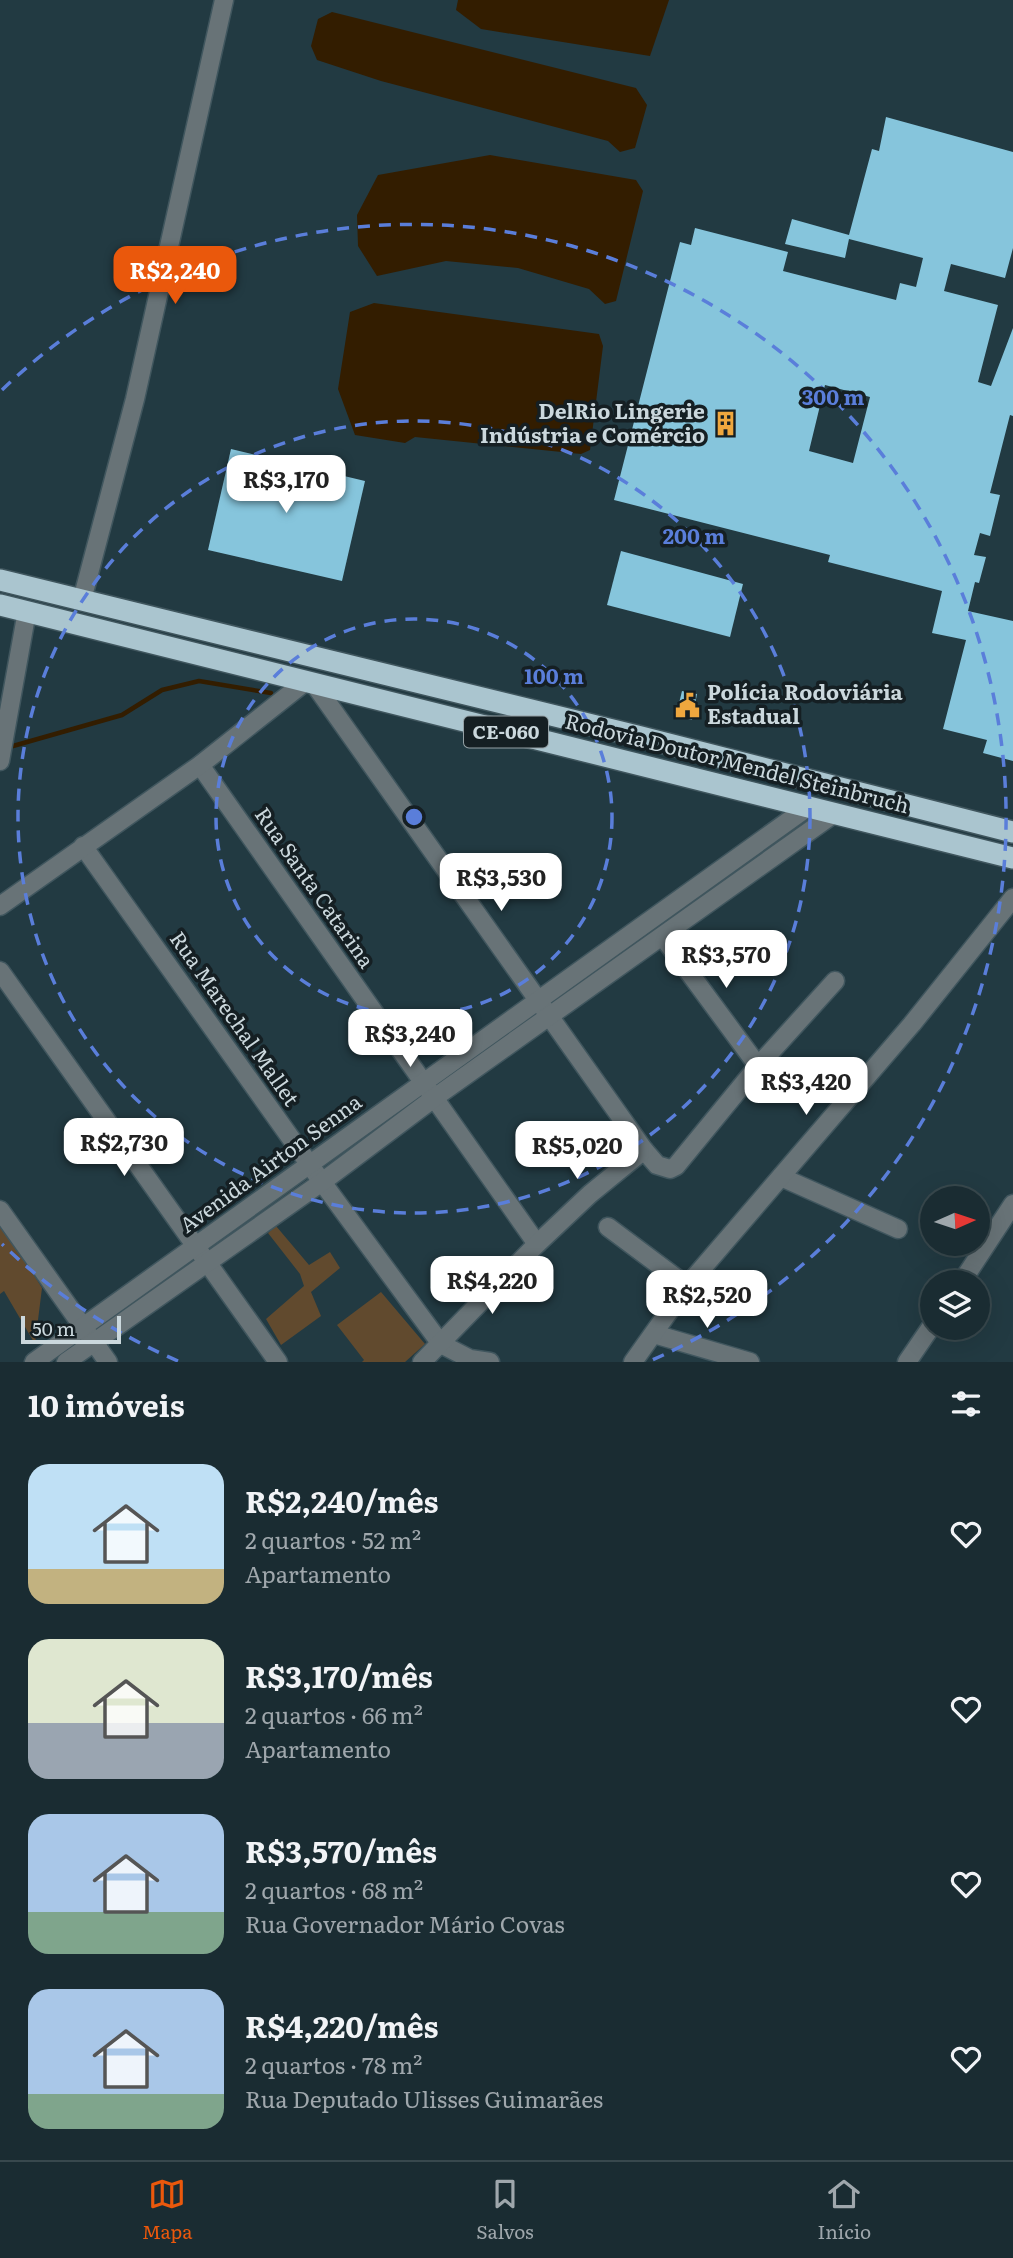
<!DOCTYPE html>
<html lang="pt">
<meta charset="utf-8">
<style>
body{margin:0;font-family:Literata,serif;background:#27383e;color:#f1f3f6;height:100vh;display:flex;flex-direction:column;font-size:26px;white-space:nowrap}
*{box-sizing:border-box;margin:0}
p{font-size:23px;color:#9fa7ac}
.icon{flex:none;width:38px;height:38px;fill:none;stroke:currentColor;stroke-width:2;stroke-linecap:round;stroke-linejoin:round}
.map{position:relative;height:1362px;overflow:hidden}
.drawer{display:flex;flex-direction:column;background:#1a2c32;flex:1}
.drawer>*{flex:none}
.needle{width:46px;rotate:87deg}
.tools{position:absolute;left:920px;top:1186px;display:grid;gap:14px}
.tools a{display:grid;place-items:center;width:70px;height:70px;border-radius:50%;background:#1a2c32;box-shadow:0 7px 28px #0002,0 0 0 2px #38484d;font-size:35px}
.scale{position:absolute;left:21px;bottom:18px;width:100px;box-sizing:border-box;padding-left:7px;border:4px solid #cbd8dd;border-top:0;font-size:19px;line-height:24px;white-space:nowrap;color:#cbd8dd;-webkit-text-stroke:5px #151f23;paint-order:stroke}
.price{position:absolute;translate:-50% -60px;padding:0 16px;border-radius:14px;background:#fff;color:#222;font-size:23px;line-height:46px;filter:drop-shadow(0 2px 4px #0008)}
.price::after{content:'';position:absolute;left:50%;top:42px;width:21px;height:16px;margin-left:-10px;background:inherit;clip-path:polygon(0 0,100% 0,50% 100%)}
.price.active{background:#ea580c;color:#fff}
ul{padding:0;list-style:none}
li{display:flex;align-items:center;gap:21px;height:175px;padding:0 28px}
li span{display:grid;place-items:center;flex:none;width:196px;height:140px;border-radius:21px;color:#555}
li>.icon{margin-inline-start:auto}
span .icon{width:84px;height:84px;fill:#fffc;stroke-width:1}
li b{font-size:30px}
h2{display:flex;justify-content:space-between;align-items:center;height:84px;padding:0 28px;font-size:30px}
.menu{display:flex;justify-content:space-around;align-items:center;height:98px;border-top:2px solid #38484d;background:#1a2c32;font-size:19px;color:#9fa7ac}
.menu a{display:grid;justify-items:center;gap:4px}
.menu .active{color:#ea580c}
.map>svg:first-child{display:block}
.green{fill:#614a2e}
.water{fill:#331d00}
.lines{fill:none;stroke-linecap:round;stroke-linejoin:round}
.stream{stroke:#331d00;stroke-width:4.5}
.building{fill:#86c5dc;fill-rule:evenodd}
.minor-casing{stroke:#40565e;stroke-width:21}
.highway-casing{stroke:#40565e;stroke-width:24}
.minor{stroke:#687377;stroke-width:18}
.highway{stroke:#aac5cf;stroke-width:21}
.ring{fill:none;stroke:#5a7eda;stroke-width:3.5;stroke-dasharray:12 9}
.labels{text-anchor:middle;stroke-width:7;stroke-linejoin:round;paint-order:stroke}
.shield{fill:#151f23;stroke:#94a0a5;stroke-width:2}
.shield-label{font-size:19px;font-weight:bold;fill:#cbd8dd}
.poi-label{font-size:21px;font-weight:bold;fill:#cbd8dd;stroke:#151f23;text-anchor:end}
.street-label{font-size:21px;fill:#cbd8dd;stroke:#151f23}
.centre{fill:#5a7eda;stroke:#151f23;stroke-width:3.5}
.ring-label{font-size:21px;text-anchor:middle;font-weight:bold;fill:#5a7eda;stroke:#151f23;stroke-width:7;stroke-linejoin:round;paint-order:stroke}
</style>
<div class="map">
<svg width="1013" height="1362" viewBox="0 0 1013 1362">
<rect width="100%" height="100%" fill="#223a42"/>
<!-- green -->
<g class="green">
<polygon points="0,1225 9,1235 42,1288 35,1344 4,1291 0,1294"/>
<polygon points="276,1226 309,1265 330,1252 340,1268 311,1292 321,1316 281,1345 266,1319 304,1286 300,1274 268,1233"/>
<polygon points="381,1292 425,1344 405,1362 362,1362 364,1360 337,1325"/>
</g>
<!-- water -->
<g class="water">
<polygon points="458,0 669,0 650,56 481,29 456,10"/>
<polygon points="332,12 636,88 647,105 635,148 620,152 608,141 381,81 317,60 311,46 318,19"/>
<polygon points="490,155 636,180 643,191 616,301 605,304 589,289 518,268 446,261 377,276 358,246 357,215 378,175"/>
<polygon points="374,303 599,334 603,346 590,450 581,454 415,437 405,443 355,435 338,389 350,312"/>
</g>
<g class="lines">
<!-- stream -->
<polyline class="stream" points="13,746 122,715 162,690 199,681 271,693"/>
</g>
<!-- building -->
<g class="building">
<path d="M886,117L1013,152V248L1005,278L951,264L944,291L998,305L978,382L991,386L1013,328V416L1010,415L990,493L1000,495L990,536L980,533L974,555L986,557L979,583L975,582L968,611L1013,621V761L983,753L987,740L943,729L966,640L932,633L942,591L828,562L830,555L614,500L680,242L691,245L695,228L788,252L783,271L896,300L900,283L916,287L923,258L849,239L845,258L785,244L792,219L849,235L872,149L879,151ZM825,385L870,397L853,463L809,451Z"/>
<polygon points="231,449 365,481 342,581 208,550"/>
<polygon points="621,551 743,584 730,637 607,605"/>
<polygon points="682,691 697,694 692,720 676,716"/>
</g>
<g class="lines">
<defs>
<g id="minor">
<polyline points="82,600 135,399 224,0"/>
<polyline points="315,685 644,1150 657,1165 670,1169 676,1166 758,1066 835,981"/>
<polyline points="0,761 27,611"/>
<polyline points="200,765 537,1244"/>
<polyline points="83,846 322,1182 441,1344 470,1359 490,1362"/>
<polyline points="0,906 200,765 305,682"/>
<polyline points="663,937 758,1066"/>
<polyline points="0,971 278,1362"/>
<polyline points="781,1177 898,1229"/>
<polyline points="0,1210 108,1362"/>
<polyline points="608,1227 687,1286"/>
<polyline points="961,1283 1013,1204"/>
<polyline points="654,1334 750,1362"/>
<polyline points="34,1362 808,807"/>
<polyline points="66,1362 322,1182 434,1098 835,813"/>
<polyline points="422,1362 537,1244 590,1194 644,1150"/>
<polyline points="633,1362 687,1286 912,1024 1013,898"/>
<polyline points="907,1362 933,1324"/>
</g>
<g id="highway">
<polyline points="0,580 637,736 1013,832"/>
<polyline points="0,605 1013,858"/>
</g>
</defs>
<!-- minor casing -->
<use href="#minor" class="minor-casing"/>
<!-- highway casing -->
<use href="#highway" class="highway-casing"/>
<!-- minor -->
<use href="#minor" class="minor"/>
<!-- highway -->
<use href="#highway" class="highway"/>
</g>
<!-- distance rings -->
<g class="ring">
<circle cx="414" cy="817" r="198"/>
<circle cx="414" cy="817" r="396"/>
<path d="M178 1361A593 593 0 0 1 2 1244M2 390A593 593 0 1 1 650 1361"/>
</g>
<!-- icons -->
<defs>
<symbol id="building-bare" viewBox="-9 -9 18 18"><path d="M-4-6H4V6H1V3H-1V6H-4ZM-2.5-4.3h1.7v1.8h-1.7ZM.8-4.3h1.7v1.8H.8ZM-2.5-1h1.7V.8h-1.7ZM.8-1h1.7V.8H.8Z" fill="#efa73e" stroke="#151f23" stroke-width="2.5" paint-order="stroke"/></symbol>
<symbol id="civic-bare" viewBox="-9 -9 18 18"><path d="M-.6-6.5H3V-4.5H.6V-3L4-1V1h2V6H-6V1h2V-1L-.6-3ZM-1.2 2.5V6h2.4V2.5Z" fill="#efa73e" stroke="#151f23" stroke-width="2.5" paint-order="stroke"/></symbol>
</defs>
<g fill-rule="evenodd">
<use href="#building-bare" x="708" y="406" width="35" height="35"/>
<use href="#civic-bare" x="670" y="688" width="35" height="35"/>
</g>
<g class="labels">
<!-- shield labels -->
<rect class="shield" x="464" y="716.5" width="84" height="31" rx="5"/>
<g class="shield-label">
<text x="506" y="739">CE-060</text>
</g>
<!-- poi labels -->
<g class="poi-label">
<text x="705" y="419">DelRio Lingerie<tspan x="705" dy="24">Indústria e Comércio</tspan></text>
<text x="707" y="700" text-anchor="start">Polícia Rodoviária<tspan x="707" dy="24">Estadual</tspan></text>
</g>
<!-- street labels -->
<g class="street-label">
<text transform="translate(737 764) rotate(14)" y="7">Rodovia Doutor Mendel Steinbruch</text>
<text transform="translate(314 888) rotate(55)" y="7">Rua Santa Catarina</text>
<text transform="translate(234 1019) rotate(55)" y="7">Rua Marechal Mallet</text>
<text transform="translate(271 1164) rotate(-36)" y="7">Avenida Airton Senna</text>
</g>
</g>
<circle cx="414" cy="817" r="10" class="centre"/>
<g class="ring-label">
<text x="833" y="405">300 m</text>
<text x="694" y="544">200 m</text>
<text x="554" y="684">100 m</text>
</g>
</svg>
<div class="tools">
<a><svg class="needle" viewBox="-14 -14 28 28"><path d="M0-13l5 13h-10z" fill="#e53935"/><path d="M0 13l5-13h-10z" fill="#9fa7ac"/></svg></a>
<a><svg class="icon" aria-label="layers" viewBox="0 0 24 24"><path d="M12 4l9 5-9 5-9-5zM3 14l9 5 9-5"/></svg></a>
</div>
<div class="scale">50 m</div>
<b class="price active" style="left:175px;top:306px">R$2,240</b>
<b class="price" style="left:286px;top:515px">R$3,170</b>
<b class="price" style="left:501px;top:913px">R$3,530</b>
<b class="price" style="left:726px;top:990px">R$3,570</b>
<b class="price" style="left:410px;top:1069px">R$3,240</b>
<b class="price" style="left:806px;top:1117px">R$3,420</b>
<b class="price" style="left:124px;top:1178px">R$2,730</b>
<b class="price" style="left:577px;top:1181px">R$5,020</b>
<b class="price" style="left:492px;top:1316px">R$4,220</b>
<b class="price" style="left:707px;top:1330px">R$2,520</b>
</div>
<section class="drawer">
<h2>10 imóveis<svg class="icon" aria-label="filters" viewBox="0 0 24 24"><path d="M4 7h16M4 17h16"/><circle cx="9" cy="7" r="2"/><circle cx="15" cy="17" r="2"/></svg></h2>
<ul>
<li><span style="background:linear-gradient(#bfe0f5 75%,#c2b280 0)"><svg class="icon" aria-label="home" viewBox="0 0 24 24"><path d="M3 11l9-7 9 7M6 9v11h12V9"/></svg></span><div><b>R$2,240/mês</b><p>2 quartos · 52 m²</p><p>Apartamento</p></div><svg class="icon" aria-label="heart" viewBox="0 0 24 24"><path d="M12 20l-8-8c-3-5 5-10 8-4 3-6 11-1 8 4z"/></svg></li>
<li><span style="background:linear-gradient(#dfe7d0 60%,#9aa5b1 0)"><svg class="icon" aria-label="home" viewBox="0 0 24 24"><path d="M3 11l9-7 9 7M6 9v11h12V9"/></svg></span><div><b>R$3,170/mês</b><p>2 quartos · 66 m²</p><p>Apartamento</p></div><svg class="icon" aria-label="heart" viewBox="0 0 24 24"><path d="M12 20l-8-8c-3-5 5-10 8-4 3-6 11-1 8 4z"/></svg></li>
<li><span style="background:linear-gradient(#a9c7e8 70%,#7fa58c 0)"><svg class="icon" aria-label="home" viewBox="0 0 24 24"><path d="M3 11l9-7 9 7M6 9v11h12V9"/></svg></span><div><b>R$3,570/mês</b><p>2 quartos · 68 m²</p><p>Rua Governador Mário Covas</p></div><svg class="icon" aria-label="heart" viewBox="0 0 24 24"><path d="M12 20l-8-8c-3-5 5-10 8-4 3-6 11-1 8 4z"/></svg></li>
<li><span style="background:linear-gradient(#a9c7e8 75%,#7fa58c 0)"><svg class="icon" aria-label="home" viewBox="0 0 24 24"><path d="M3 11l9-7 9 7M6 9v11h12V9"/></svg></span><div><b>R$4,220/mês</b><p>2 quartos · 78 m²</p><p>Rua Deputado Ulisses Guimarães</p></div><svg class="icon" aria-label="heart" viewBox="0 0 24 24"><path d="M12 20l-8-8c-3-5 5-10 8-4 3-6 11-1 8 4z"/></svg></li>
</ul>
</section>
<nav class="menu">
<a class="active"><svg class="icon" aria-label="map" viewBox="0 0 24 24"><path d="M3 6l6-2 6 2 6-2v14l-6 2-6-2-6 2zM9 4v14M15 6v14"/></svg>Mapa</a>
<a><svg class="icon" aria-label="saved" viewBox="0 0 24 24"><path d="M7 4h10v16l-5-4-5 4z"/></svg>Salvos</a>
<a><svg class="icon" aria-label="home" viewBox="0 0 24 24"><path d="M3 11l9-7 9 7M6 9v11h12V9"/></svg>Início</a>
</nav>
